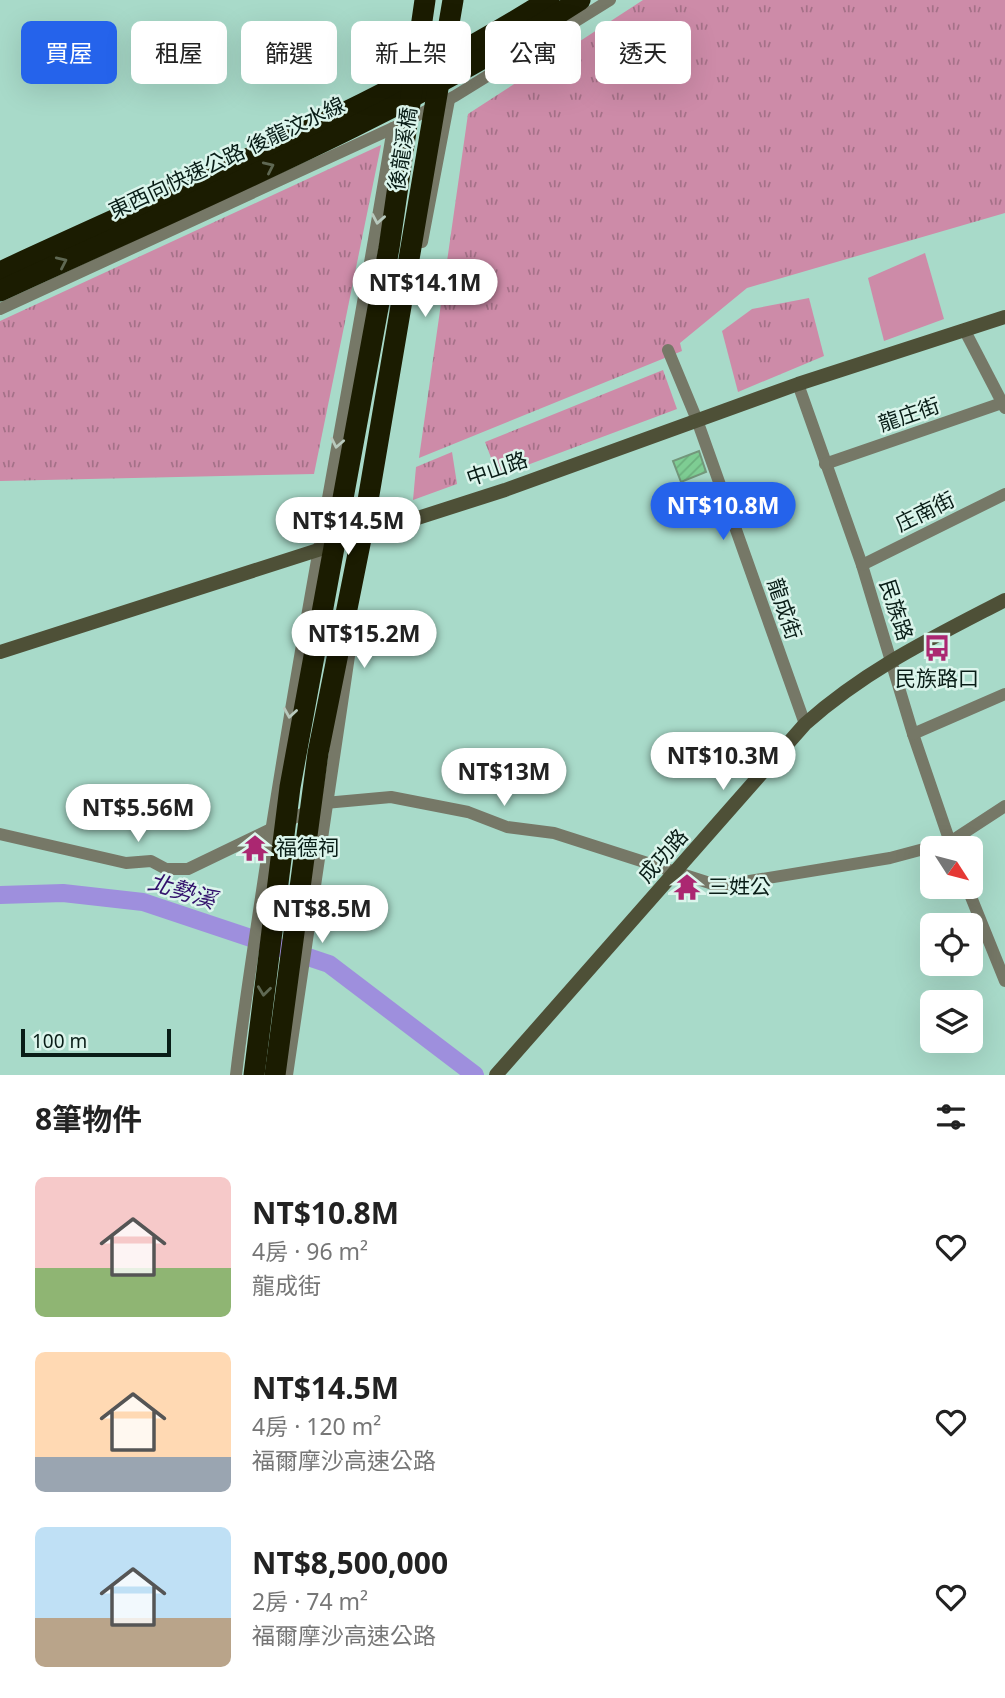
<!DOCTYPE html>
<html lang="zh-TW">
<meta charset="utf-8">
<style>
body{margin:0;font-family:"Noto Sans","Noto Sans TC",sans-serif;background:#f2f2f2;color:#222;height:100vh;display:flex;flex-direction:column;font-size:26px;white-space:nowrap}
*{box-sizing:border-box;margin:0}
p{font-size:23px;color:#767676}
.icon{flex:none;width:38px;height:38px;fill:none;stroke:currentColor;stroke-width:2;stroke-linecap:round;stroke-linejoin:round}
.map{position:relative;height:1075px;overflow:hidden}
.drawer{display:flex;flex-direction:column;background:#fff;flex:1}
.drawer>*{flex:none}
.banner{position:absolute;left:21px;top:21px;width:964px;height:63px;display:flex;gap:14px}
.needle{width:46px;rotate:126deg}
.tools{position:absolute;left:920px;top:836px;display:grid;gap:14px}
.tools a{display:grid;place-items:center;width:63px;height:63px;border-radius:10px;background:#fff;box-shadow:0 7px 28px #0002;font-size:35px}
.scale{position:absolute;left:21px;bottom:18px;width:150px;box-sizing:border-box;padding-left:7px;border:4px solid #091d17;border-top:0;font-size:19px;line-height:24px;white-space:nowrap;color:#091d17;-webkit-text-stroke:5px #dcf5ec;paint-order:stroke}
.price{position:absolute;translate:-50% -60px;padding:0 16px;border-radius:24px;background:#fff;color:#222;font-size:23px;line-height:46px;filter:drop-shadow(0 2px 4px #0008)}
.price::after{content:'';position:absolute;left:50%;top:42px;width:21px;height:16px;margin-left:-10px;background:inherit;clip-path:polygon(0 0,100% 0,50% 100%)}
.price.selected{background:#2563eb;color:#fff}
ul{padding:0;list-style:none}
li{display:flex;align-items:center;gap:21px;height:175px;padding:0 35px}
li span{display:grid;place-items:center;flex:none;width:196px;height:140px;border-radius:10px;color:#555}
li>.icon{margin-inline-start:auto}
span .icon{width:84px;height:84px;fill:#fffc;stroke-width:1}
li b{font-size:30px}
h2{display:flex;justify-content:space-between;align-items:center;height:84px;padding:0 35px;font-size:30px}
.pill{padding:0 24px;border-radius:10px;background:#fff;box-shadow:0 7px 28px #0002;font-size:24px;line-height:63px}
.pill.selected{background:#2563eb;color:#fff}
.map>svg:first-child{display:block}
.grass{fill:url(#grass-tufts)}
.park{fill:#cd8ba8}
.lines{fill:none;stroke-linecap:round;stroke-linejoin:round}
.river{stroke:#9e8fdd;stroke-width:18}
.building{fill:url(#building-hatch);stroke:#73977b;stroke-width:2}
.street{stroke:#767867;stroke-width:12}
.secondary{stroke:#4e5037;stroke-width:14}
.highway{stroke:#1b1c01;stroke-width:21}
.highway-bridge{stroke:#1b1c01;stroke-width:21}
.oneway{stroke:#5f6853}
.oneway2{stroke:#b8c9bd}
.labels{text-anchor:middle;stroke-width:5;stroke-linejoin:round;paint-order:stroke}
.street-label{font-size:21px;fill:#091d17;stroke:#dcf5ec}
.poi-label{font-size:21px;fill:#091d17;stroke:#dcf5ec;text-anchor:start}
.water-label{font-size:23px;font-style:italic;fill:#310f6b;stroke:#dcf5ec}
</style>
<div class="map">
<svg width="1005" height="1075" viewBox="0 0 1005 1075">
<defs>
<pattern id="grass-tufts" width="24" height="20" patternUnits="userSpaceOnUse" patternTransform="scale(1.75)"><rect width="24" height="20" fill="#cd8ba8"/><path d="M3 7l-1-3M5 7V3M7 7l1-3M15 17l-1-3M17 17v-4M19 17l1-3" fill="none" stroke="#a57188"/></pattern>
<pattern id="building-hatch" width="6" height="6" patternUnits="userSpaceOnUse" patternTransform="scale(1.75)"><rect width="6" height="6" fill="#7ecd93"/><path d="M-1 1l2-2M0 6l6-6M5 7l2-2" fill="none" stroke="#6cb07e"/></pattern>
</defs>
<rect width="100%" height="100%" fill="#a8dac9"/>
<!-- grass -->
<g class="grass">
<polygon points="643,0 1005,0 1005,213 747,288 680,343 682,351 419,458 468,114"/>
<polygon points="381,145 314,474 0,481 0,321"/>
<polygon points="809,298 824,356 738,392 722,331 752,309"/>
<polygon points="663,370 677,409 498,476 485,442"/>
<polygon points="452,452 457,484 413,500 416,467"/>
</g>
<!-- park -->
<polygon class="park" points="925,253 944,319 884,341 868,278"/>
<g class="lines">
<!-- river -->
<polyline class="river" points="0,895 63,893 143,902 329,964 475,1075"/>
</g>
<!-- building -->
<polygon class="building" points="699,451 706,472 681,482 673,461"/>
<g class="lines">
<!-- street -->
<g class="street">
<polyline points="422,242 449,100"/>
<polyline points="0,309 393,128 455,96 610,0"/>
<polyline points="965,331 1005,408"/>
<polyline points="668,350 697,420 805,724"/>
<polyline points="798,384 862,565 913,734 952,848"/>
<polyline points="825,464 1005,402"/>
<polyline points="862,565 1005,494"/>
<polyline points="913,734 1005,694"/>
<polyline points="0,834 126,863 151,861 166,869 188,869 325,803 391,797 468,812 507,827 554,833 719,886 890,858 950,842 1005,806"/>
<polyline points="967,887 1005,981"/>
<path d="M236,1075C243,1014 253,952 262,891C300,636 351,383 393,128"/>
<polyline points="287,1075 354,622"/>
</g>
<!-- secondary -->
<g class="secondary">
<polyline points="0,652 505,490 798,384 1005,317"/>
<path d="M496,1075L805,724C867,669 932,638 1005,600"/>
</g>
<!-- highway -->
<g class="highway">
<path d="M0,272C185,186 376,108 549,0"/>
<path d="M0,291C196,200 398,117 580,0"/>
</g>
<!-- highway-bridge -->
<g class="highway-bridge">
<polyline points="254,1075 290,787 389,248 425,0"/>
<polyline points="275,1075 318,753 364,524 453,0"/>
</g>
</g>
<!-- one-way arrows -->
<defs><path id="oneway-chevron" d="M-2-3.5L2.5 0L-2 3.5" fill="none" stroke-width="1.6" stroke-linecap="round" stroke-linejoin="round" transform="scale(1.75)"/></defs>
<g class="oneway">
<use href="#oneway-chevron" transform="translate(269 167) rotate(-25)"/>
<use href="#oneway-chevron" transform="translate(62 262) rotate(-25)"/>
<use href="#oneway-chevron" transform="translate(264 991) rotate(97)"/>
</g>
<g class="oneway2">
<use href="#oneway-chevron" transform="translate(378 219) rotate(100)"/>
<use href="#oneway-chevron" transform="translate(337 443) rotate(101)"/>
<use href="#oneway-chevron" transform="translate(290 713) rotate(99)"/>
</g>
<!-- icons -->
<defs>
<symbol id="bus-bare" viewBox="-9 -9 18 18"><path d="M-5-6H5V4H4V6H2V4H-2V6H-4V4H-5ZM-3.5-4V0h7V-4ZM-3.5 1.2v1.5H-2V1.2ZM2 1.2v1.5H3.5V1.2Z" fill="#ab2771" stroke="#dcf5ec" stroke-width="2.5" paint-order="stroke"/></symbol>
<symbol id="temple-bare" viewBox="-9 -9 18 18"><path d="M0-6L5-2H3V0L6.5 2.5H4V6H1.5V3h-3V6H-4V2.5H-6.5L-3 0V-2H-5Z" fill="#ab2771" stroke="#dcf5ec" stroke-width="2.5" paint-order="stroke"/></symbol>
</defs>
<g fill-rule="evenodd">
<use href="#bus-bare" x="918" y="629" width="38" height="38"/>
<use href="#temple-bare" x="236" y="829" width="38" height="38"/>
<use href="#temple-bare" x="668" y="868" width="38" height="38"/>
</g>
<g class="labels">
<!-- street labels -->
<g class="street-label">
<text transform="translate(403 149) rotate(-81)" y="7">後龍溪橋</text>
<text transform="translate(227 158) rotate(-25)" y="7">東西向快速公路 後龍汶水線</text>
<text transform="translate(909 415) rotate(-19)" y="7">龍庄街</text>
<text transform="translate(497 469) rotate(-19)" y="7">中山路</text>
<text transform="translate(925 512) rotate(-26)" y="7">庄南街</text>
<text transform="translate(784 609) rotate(71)" y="7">龍成街</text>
<text transform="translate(896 610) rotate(72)" y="7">民族路</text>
<text transform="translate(663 856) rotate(-49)" y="7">成功路</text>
</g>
<!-- poi labels -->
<g class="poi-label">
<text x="937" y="686" text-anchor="middle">民族路口</text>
<text x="276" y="855">福德祠</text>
<text x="708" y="894">三姓公</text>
</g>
<!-- water labels -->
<g class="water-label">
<text transform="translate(182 891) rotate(17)" y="8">北勢溪</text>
</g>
</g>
</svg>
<div class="tools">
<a><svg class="needle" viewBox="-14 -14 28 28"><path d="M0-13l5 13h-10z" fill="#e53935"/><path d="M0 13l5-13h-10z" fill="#767676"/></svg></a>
<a><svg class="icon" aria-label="locate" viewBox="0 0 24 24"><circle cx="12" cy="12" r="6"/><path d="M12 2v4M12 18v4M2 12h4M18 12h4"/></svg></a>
<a><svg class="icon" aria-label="layers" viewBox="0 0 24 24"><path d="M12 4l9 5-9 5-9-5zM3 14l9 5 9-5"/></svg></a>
</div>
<div class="scale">100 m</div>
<b class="price" style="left:425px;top:319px">NT$14.1M</b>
<b class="price selected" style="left:723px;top:542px">NT$10.8M</b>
<b class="price" style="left:348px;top:557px">NT$14.5M</b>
<b class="price" style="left:364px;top:670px">NT$15.2M</b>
<b class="price" style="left:723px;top:792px">NT$10.3M</b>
<b class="price" style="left:504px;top:808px">NT$13M</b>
<b class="price" style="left:138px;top:844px">NT$5.56M</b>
<b class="price" style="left:322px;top:945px">NT$8.5M</b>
<div class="banner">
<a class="pill selected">買屋</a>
<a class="pill">租屋</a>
<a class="pill">篩選</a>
<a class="pill">新上架</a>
<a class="pill">公寓</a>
<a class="pill">透天</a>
</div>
</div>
<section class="drawer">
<h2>8筆物件<svg class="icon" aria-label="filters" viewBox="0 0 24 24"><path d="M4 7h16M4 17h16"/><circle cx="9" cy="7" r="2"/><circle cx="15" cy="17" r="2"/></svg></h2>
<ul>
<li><span style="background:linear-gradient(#f6c9c9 65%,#8fb573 0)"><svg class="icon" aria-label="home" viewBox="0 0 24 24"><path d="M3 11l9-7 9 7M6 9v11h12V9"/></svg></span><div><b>NT$10.8M</b><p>4房 · 96 m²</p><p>龍成街</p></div><svg class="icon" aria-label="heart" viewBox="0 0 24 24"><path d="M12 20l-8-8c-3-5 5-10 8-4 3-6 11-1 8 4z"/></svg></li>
<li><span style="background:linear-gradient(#ffd9b3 75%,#9aa5b1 0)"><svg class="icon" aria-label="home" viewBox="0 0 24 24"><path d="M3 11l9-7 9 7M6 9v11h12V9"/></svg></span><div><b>NT$14.5M</b><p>4房 · 120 m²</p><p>福爾摩沙高速公路</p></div><svg class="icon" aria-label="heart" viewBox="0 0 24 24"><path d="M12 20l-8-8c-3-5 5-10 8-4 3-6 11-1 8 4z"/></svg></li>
<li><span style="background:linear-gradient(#bfe0f5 65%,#b9a48a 0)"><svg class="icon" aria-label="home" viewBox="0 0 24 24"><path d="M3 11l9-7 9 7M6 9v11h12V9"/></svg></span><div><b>NT$8,500,000</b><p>2房 · 74 m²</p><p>福爾摩沙高速公路</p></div><svg class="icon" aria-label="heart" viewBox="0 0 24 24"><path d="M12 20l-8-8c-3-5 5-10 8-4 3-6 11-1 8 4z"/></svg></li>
</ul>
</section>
